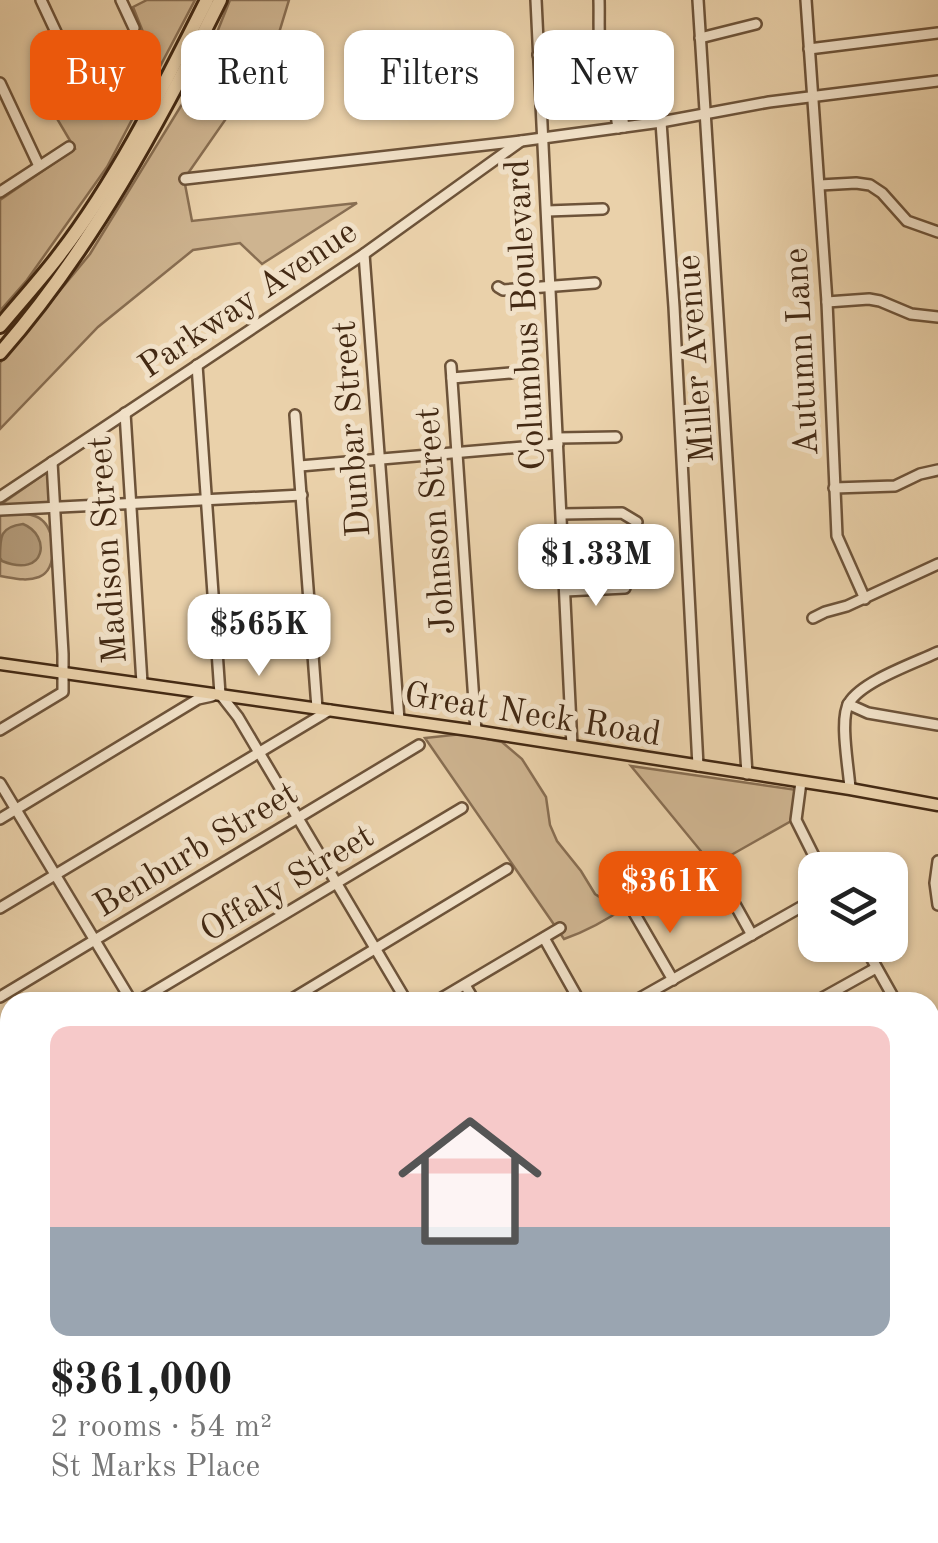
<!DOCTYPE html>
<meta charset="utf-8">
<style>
body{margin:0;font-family:"Old Standard TT",serif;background:#f6f6f6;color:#222;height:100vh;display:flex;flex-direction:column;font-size:38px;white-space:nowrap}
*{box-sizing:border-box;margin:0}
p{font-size:32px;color:#767676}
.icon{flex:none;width:55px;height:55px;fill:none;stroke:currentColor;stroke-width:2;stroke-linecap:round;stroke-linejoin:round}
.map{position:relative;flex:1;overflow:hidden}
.details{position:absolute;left:0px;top:992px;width:940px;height:552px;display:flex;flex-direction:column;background:#fff;border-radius:30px 30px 0 0;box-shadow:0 2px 8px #0004}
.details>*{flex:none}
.banner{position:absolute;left:30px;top:30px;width:880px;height:90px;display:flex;gap:20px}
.controls{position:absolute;left:798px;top:852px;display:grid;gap:20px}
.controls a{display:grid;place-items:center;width:110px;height:110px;border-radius:20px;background:#fff;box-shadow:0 2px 8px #0004;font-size:50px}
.price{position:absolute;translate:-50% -85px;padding:0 22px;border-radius:20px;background:#fff;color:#222;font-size:32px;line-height:65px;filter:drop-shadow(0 2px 5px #0008)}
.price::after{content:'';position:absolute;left:50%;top:60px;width:30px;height:22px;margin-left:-15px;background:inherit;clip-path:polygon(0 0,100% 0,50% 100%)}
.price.active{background:#ea580c;color:#fff}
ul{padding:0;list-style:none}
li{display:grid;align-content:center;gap:20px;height:530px;padding:0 50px}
li span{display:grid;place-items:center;height:310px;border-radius:20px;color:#555}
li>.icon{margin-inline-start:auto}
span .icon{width:180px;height:180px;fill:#fffc;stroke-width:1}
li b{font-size:42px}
.pill{padding:0 35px;border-radius:20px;background:#fff;box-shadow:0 2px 8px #0004;font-size:35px;line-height:90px}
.pill.active{background:#ea580c;color:#fff}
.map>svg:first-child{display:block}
.green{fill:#ceb490;stroke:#886e52;stroke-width:2.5}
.water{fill:#b19877;stroke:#856c4f;stroke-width:2.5}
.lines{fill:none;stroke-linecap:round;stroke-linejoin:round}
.minor-casing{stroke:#6d5339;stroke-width:14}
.major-casing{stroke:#432913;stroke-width:15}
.highway-casing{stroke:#432913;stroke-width:18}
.minor{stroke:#f1e1c8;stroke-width:9}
.major{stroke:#ead1aa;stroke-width:10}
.highway{stroke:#ead1aa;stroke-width:12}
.labels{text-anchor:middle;stroke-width:10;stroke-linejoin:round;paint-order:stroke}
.street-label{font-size:35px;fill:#432913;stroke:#f1e1c8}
</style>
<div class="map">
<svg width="938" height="1543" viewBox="0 0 938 1543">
<rect width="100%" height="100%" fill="#ead1aa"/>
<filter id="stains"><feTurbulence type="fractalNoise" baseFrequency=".002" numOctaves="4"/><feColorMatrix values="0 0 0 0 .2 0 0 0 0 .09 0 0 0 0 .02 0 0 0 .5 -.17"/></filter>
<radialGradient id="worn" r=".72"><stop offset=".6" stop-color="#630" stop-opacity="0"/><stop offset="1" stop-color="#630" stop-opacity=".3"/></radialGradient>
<!-- green -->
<g class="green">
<polygon points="147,0 195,0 107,167 27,280 0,311 0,200 75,149 56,117 121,76 109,52 143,32 133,7"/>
<polygon points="230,0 289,0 264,82 232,110 184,179 192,221 357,203 262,264 240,243 193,250 98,327 0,429 0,363 90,254 200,75"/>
<polygon points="50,470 51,503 0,507 0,505"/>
<path d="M21,513C28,514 38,515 43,521C56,533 58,570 39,577C26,582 13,578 0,576V515Z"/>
<path d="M462,734L502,742L522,759L546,797L550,825L557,841L581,871L595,894L614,906H627C607,920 587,931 564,939L425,738Z"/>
<polygon points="631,766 797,790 793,820 717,863 709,861"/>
<polygon points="930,1294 938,1311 938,1543 698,1543 695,1535 930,1535"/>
</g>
<!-- water -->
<path class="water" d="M23,524C51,535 47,579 2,561L0,558C0,536 0,527 23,524Z"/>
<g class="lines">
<defs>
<g id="minor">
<polyline points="41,0 84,92"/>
<polyline points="121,0 134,28"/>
<polyline points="536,0 572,746"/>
<path d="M599,0C600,26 595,82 614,101L620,100L624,127"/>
<polyline points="698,0 747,774"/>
<polyline points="806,0 827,302 837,536 865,599"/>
<polyline points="700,38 756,24"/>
<polyline points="809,49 938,33"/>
<polyline points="538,55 593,52"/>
<polyline points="0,83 39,166"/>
<polyline points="614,101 618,128"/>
<polyline points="661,122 674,307 698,766"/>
<polyline points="185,179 521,141 661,122 769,102 938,81"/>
<polyline points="820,185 856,183 870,185 882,193 907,221 938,232"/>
<polyline points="0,192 69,147"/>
<polyline points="547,211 603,209"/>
<polyline points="364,254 399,720"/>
<polyline points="498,287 503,290 595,283"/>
<polyline points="827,302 869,299 880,301 911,314 938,317"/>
<polyline points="197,365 220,694"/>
<polyline points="451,366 476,731"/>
<polyline points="452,378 511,373"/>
<polyline points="125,413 142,683"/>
<polyline points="295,415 317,708"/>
<polyline points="558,438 616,437"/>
<polyline points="300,466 558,444"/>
<polyline points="834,488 895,486 920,474 938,470"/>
<polyline points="0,497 364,254 521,141"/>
<polyline points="0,510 302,495"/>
<polyline points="562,514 622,513 637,522"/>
<polyline points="565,591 625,588"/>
<polyline points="813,618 825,612 847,606 938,564"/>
<polyline points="220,694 238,717 407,1002"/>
<polyline points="848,704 868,713 938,725"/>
<polyline points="0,730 63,692 63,654 52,462"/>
<polyline points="801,782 796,820 821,870"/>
<polyline points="0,783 132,1002"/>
<path d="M850,789C849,769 839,719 849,703C862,681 915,663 938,652"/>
<polyline points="0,819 198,699 212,696"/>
<polyline points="938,861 935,883 938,905"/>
<polyline points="713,865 752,935"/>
<polyline points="0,908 330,710"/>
<polyline points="633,911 673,980"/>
<polyline points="544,938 580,1002"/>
<polyline points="864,945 896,1002"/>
<polyline points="465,985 475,1002"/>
<polyline points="0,997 419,745"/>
<polyline points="137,1002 462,808"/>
<polyline points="287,1002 507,869"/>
<polyline points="435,1002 560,928"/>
<polyline points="633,1002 815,899"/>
<polyline points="815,1002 876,968"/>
<polyline points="930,1063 938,1077"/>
<polyline points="0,1085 10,1079"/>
<polyline points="930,1149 938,1144"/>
<polyline points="0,1173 10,1167"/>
<polyline points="0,1214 10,1229"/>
<polyline points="0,1251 10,1247"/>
<polyline points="930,1274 938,1271"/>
<polyline points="0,1360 10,1355"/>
<polyline points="233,1543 247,1535"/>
<polyline points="403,1543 416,1535"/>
<polyline points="570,1543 571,1543"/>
<polyline points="631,1543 633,1535"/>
</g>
<g id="major">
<polyline points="0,664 476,731 850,789 938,805"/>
<polyline points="0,1502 10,1511"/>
<polyline points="0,1521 10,1529"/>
<polyline points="17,1535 26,1543"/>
<polyline points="36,1535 45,1543"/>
</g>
<g id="highway">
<path d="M0,326C20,302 41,279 60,254C119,177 163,87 207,0"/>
<path d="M0,353C90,251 160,121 220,0"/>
</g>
</defs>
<!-- minor casing -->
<use href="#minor" class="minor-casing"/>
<!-- major casing -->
<use href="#major" class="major-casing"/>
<!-- highway casing -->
<use href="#highway" class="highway-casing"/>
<!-- minor -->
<use href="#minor" class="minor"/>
<!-- major -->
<use href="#major" class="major"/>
<!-- highway -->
<use href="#highway" class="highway"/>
</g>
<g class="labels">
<!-- street labels -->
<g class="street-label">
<text transform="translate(247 298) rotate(-34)" y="12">Parkway Avenue</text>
<text transform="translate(524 315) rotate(-93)" y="12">Columbus Boulevard</text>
<text transform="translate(800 352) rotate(-93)" y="12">Autumn Lane</text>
<text transform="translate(694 359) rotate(-94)" y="12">Miller Avenue</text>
<text transform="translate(350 429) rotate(-94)" y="12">Dunbar Street</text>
<text transform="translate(434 521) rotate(-94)" y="12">Johnson Street</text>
<text transform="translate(106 550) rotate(-94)" y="12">Madison Street</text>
<text transform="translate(533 713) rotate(9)" y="12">Great Neck Road</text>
<text transform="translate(195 848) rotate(-31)" y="12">Benburb Street</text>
<text transform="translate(286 882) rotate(-31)" y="12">Offaly Street</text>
</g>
</g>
<rect width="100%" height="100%" filter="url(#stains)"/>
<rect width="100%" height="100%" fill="url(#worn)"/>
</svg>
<div class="controls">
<a><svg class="icon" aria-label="layers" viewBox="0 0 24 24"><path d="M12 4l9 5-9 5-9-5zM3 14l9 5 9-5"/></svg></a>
</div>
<b class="price" style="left:596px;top:609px">$1.33M</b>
<b class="price" style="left:259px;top:679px">$565K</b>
<b class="price active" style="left:670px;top:936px">$361K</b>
<div class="banner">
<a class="pill active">Buy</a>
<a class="pill">Rent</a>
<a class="pill">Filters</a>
<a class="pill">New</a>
</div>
<section class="details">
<ul>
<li><span style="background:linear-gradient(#f6c9c9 65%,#9aa5b1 0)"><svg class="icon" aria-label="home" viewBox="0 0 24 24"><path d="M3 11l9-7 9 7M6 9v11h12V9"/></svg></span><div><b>$361,000</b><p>2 rooms · 54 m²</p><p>St Marks Place</p></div></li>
</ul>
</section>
</div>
